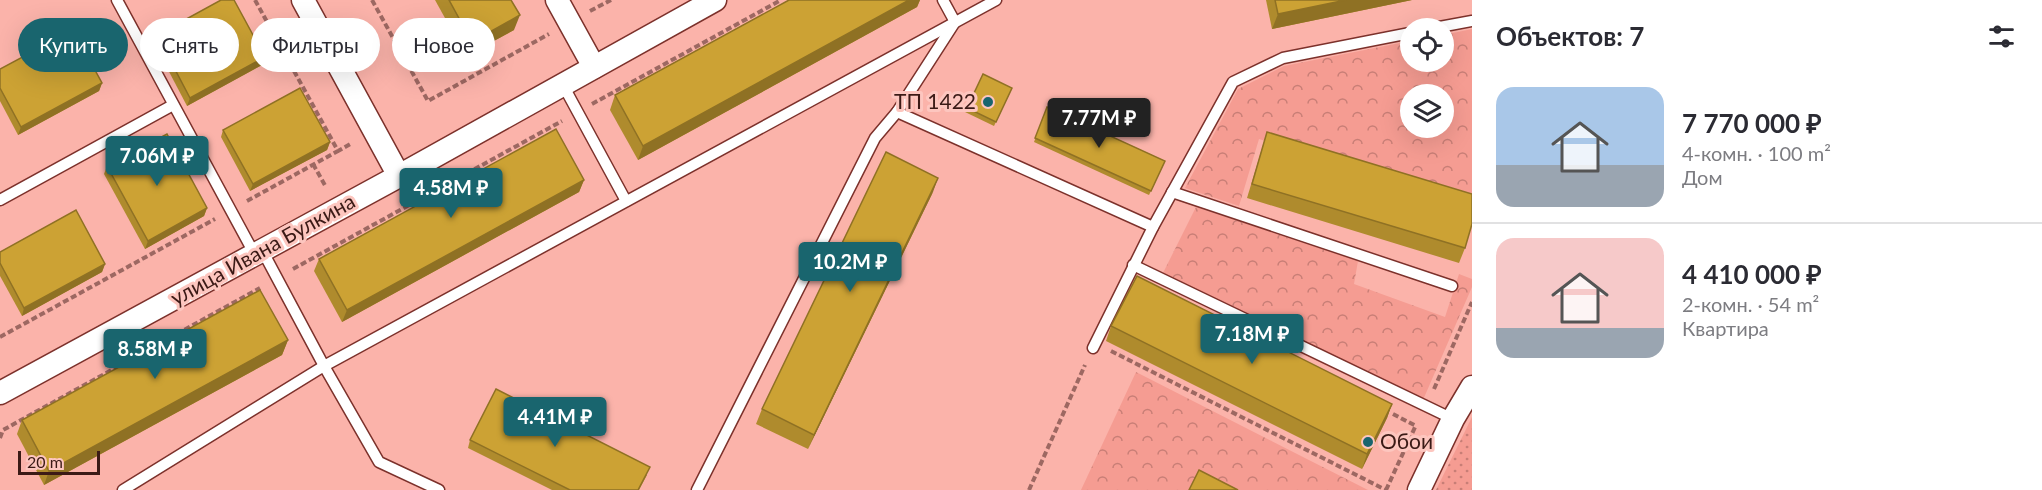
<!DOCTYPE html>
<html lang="ru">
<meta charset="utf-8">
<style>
body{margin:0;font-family:Lato,sans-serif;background:#f7f7f7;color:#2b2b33;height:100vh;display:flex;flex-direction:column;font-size:22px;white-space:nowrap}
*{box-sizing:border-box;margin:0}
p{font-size:20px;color:#7c7c81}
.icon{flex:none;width:33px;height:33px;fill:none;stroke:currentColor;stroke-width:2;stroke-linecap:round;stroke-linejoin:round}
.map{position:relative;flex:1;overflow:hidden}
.details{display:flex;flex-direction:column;background:#fff;width:570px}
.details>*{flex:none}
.guide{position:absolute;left:18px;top:18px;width:570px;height:54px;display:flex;gap:12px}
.fabs{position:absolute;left:1400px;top:18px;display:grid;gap:12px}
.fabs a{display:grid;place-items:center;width:54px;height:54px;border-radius:50%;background:#fff;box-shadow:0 6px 24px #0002;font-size:30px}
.scale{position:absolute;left:18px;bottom:15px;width:82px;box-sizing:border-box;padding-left:6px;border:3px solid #3b1a16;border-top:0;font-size:16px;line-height:21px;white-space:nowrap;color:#3b1a16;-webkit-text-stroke:4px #fdc6bf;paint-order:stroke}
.price{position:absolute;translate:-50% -51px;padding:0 14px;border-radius:6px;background:#19656e;color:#fff;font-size:20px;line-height:39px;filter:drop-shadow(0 2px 3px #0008)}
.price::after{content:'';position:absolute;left:50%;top:36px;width:18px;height:14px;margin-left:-9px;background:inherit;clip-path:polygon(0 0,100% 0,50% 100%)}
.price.selected{background:#222;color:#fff}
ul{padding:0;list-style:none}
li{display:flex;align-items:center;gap:18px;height:150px;padding:0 24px}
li+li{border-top:2px solid #e1e1e2}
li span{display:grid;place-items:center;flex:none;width:168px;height:120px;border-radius:18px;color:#555}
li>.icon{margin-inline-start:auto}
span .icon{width:72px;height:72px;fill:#fffc;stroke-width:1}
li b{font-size:26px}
h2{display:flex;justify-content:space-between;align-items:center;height:72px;padding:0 24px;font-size:26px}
.chip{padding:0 21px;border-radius:27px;background:#fff;box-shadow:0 6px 24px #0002;font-size:21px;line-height:54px}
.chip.selected{background:#19656e;color:#fff}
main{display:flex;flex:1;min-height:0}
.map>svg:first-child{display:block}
.grass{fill:url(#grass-dots)}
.forest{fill:url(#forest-crowns);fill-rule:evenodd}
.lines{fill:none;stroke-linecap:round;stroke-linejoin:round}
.lane-casing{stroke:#7c312b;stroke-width:13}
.street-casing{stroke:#7c312b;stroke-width:25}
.path{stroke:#9d6862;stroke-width:4;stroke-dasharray:6 3;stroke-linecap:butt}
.lane{stroke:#fff;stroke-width:10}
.street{stroke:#fff;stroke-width:22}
.wall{fill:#af8b2d}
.shaded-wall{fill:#8f7124}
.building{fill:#cca234;stroke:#8f7124;stroke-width:1.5}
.poi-dot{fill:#19656e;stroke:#fdc6bf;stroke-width:2}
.labels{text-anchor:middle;stroke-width:6;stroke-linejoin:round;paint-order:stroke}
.poi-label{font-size:21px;fill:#3b1a16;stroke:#fdc6bf;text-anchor:end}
.street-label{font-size:21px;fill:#3b1a16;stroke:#fdc6bf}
</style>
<main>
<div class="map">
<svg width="1472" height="490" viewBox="0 0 1472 490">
<defs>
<pattern id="grass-dots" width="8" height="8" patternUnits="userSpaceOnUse" patternTransform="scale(1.5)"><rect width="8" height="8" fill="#f59c92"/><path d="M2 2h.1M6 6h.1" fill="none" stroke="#c87e76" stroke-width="1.8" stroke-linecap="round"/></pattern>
<pattern id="forest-crowns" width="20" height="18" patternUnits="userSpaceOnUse" patternTransform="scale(1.5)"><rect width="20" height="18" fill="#f59c92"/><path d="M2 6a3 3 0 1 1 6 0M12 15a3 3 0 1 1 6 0" fill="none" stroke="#c87e76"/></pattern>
</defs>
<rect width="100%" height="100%" fill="#fbb3aa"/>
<!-- grass -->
<polygon class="grass" points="1472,417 1472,490 1436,490"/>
<!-- forest -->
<g class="forest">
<path d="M1472,29V203L1259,139L1239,206L1185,188L1238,89L1284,66L1410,41V62H1443V35ZM1410,94H1443V128H1410Z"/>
<polygon points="1196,207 1358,261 1354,284 1445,317 1459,274 1472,279 1472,287 1423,400 1163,273"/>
<polygon points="1136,372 1368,490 1081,490"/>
</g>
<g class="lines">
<defs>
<g id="lane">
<polyline points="117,0 255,255"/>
<polyline points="1434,28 1472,21"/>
<polyline points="563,85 626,201"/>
<polyline points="897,112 1153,227"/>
<polyline points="1172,192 1452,286"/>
<polyline points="0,200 173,105"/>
<polyline points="262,250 324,366 379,462 439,490"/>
<polyline points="1133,265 1453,419"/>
<polyline points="1093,348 1153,227 1233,82 1283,58 1410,33"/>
<polyline points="123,490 324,366 996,0"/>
<polyline points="697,490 875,138 897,112 955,22 943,0"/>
</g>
<g id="street">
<polyline points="303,0 399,176"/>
<polyline points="557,0 594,67"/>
<polyline points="0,393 399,176 715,0"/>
<polyline points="1419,490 1453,419 1472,387"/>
</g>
</defs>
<!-- lane casing -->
<use href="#lane" class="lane-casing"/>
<!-- street casing -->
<use href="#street" class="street-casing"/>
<!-- path -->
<g class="path">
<polyline points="255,0 338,151 352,143"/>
<polyline points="372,0 428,101 549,34"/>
<polyline points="590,11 611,0"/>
<polyline points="592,104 781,0"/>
<polyline points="313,164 326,187"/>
<polyline points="247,201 338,151"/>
<polyline points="293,269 562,121"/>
<polyline points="0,337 215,219"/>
<polyline points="1111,351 1386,490"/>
<polyline points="1434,389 1472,302"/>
<polyline points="1393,414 1416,426"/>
<polyline points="0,438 3,430 260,288"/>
<polyline points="1029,490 1085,365"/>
<polyline points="1386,490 1416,425"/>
</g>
<!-- lane -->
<use href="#lane" class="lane"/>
<!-- street -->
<use href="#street" class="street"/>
</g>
<!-- wall -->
<g class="wall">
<polygon points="435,0 511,0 514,30 466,56"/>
<polygon points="789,0 920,0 917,7 638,160 610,110 615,95"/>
<polygon points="1266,0 1412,0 1272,29"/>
<polygon points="157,35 265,57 262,65 187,106 154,43"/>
<polygon points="0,69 102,83 99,91 18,135 0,101"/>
<polygon points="1012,88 994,126 965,112 967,108"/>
<polygon points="1047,107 1165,161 1149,195 1034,142"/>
<polygon points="223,130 330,142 327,150 250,191 221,137"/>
<polygon points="1267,132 1465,248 1459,263 1247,198"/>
<polygon points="107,166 207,208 204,216 145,249 104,174"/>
<polygon points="584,180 579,192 342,322 314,271 319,259"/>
<polygon points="933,192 808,449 756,424 762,409"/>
<polygon points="0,252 105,264 102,272 22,316 0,276"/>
<polygon points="1111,326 1392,404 1387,418 1362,469 1106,341"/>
<polygon points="288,340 282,355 44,485 17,434 22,420"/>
<polygon points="470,440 647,475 639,490 552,490 468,448"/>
</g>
<!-- shaded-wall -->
<g class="shaded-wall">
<polygon points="909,0 920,0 917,7 638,160 643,146"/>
<polygon points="1346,0 1412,0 1272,29 1278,14"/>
<polygon points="520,15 514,30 466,56 472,42"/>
<polygon points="265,57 262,65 187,106 190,98"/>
<polygon points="102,83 99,91 18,135 21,127"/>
<polygon points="330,142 327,150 250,191 253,184"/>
<polygon points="938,178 933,192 808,449 814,435"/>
<polygon points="584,180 579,192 342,322 347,310"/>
<polygon points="207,208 204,216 145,249 148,241"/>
<polygon points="105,264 102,272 22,316 24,308"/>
<polygon points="288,340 282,355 44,485 49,471"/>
<polygon points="1392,404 1387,418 1362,469 1367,454"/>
</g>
<!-- building -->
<g class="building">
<polygon points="221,0 234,0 265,57 190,98 157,35"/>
<polygon points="449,0 511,0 520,15 472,42"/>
<polygon points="789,0 909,0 643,146 615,95"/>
<polygon points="1275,0 1346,0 1278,14"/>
<polygon points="73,30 102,83 21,127 0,88 0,69"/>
<polygon points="983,74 1012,88 996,122 967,108"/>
<polygon points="300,88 330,142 253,184 223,130"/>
<polygon points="1047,107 1165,161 1151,191 1035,138"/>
<polygon points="556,129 584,180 347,310 319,259"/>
<polygon points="1267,132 1472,194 1472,224 1465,248 1252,184"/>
<polygon points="167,134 207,208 148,241 107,166"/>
<polygon points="886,152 938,178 814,435 762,409"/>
<polygon points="76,210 105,264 24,308 0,263 0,252"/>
<polygon points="1137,276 1392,404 1367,454 1111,326"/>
<polygon points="260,290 288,340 49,471 22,420"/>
<polygon points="496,389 650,467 638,490 570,490 470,440"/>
<polygon points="1199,470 1238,490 1189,490"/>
</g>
<!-- markers -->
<g class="poi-dot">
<circle cx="988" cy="102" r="6"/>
<circle cx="1368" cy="442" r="6"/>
</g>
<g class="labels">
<!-- poi labels -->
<g class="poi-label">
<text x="976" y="109">ТП 1422</text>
<text x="1380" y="449" text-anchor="start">Обои</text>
</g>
<!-- street labels -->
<g class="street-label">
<text transform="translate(263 250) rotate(-29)" y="7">улица Ивана Булкина</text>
</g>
</g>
</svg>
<div class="fabs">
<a><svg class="icon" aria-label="locate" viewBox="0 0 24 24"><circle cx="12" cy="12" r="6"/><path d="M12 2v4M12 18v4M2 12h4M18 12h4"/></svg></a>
<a><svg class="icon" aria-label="layers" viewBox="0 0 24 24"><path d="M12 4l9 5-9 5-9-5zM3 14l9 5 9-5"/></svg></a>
</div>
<div class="scale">20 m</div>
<b class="price selected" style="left:1099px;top:149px">7.77M ₽</b>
<b class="price" style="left:157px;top:187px">7.06M ₽</b>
<b class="price" style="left:451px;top:219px">4.58M ₽</b>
<b class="price" style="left:850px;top:293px">10.2M ₽</b>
<b class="price" style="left:1252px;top:365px">7.18M ₽</b>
<b class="price" style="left:155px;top:380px">8.58M ₽</b>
<b class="price" style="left:555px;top:448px">4.41M ₽</b>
<div class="guide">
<a class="chip selected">Купить</a>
<a class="chip">Снять</a>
<a class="chip">Фильтры</a>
<a class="chip">Новое</a>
</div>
</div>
<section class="details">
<h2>Объектов: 7<svg class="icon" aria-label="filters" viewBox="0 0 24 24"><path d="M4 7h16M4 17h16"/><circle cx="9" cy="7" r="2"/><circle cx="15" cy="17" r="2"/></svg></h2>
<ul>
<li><span style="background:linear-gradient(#a9c7e8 65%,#9aa5b1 0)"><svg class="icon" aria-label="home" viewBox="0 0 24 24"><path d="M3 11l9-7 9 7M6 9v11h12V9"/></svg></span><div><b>7 770 000 ₽</b><p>4-комн. · 100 m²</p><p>Дом</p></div></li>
<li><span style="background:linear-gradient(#f6c9c9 75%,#9aa5b1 0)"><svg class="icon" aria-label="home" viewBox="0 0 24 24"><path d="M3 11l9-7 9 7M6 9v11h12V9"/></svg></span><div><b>4 410 000 ₽</b><p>2-комн. · 54 m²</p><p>Квартира</p></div></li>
</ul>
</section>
</main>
